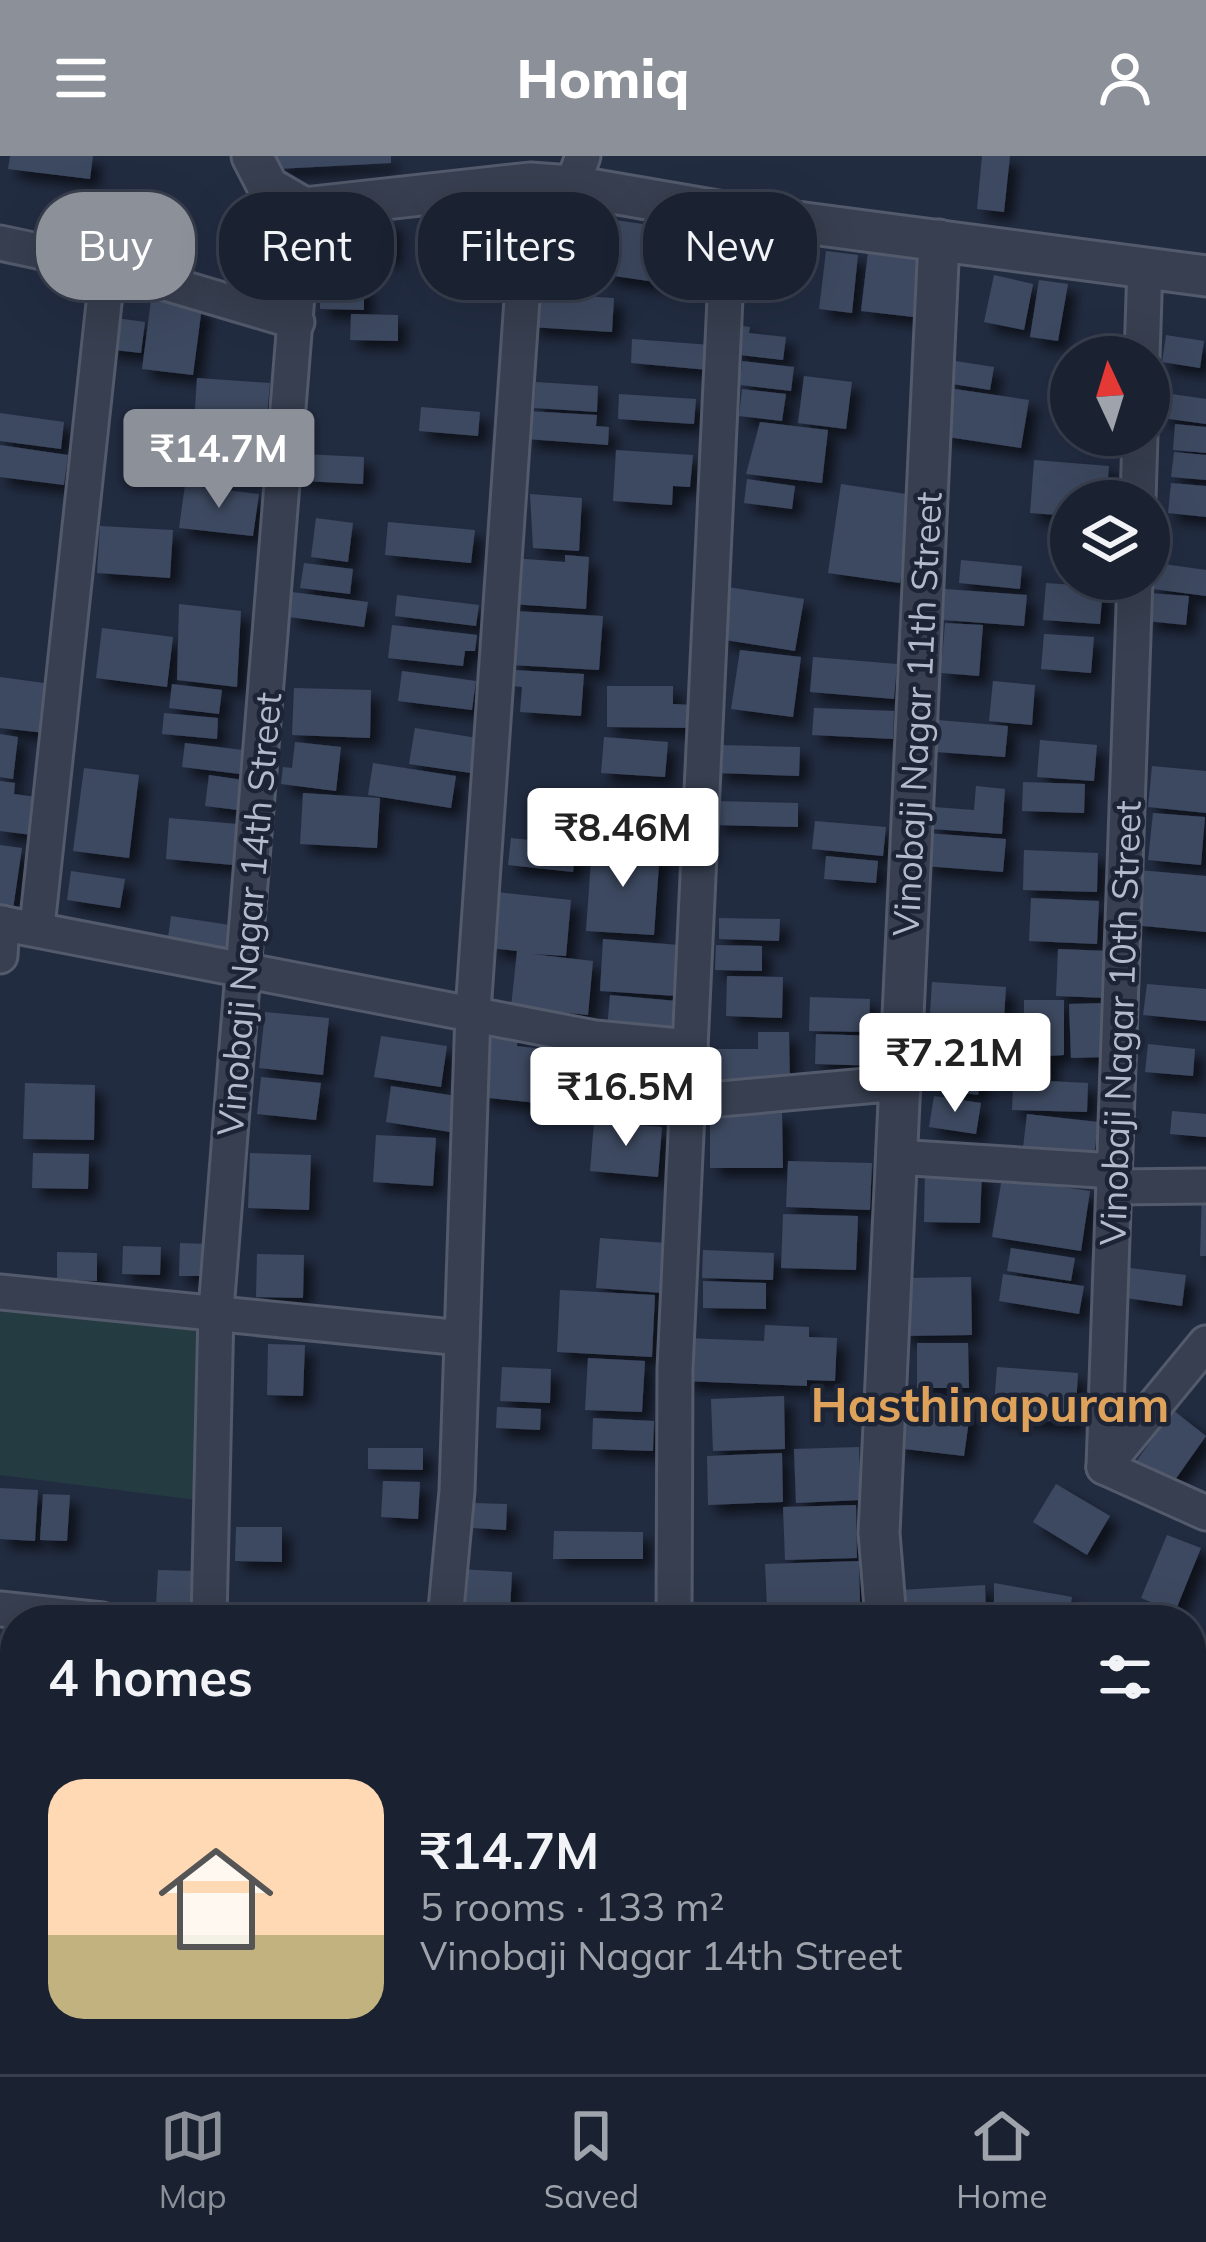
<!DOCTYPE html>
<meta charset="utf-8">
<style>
body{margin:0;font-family:Mulish,sans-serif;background:#272e3d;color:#f1f3f6;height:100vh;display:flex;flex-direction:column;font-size:45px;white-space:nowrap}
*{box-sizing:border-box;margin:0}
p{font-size:39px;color:#9fa3ab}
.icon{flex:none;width:66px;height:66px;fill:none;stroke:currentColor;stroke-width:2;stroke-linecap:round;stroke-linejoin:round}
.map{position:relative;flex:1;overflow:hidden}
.panel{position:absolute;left:0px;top:1449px;width:1206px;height:471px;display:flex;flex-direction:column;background:#1a2131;border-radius:48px 48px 0 0;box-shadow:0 12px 48px #0002,0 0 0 3px #383e4d}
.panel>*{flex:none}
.guide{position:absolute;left:36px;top:36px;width:1134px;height:108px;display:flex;gap:24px}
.needle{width:78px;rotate:356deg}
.buttons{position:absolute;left:1050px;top:180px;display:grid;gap:24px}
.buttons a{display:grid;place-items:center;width:120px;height:120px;border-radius:50%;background:#1a2131;box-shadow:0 12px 48px #0002,0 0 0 3px #383e4d;font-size:60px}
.price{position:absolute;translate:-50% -102px;padding:0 27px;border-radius:12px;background:#fff;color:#222;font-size:39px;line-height:78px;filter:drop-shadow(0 3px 6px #0008)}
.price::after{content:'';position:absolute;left:50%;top:72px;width:36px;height:27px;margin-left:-18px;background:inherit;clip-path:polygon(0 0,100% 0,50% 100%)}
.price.active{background:#8c9099;color:#fff}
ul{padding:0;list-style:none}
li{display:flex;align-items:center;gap:36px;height:300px;padding:0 48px}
li span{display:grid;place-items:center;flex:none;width:336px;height:240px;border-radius:36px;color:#555}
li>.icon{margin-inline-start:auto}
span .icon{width:144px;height:144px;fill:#fffc;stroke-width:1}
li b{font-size:51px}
h2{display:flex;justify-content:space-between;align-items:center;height:144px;padding:0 48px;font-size:51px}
.chip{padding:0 42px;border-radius:48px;background:#1a2131;box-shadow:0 12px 48px #0002,0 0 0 3px #383e4d;font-size:42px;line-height:108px}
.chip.active{background:#8c9099;color:#fff}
header{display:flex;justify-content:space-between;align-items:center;height:156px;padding:0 48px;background:#8c9099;color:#fff;font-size:54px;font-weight:800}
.tabs{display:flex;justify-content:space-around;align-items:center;height:168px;border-top:3px solid #383e4d;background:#1a2131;font-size:33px;color:#9fa3ab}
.tabs a{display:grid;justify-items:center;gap:6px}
.tabs .active{color:#8c9099}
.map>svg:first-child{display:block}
.green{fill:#243b42}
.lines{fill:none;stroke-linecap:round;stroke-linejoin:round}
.stream{stroke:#344569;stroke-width:9}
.building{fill:#3e4861;filter:url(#shadow)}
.minor-casing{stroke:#525a6b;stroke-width:39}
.tertiary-casing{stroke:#525a6b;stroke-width:45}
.minor{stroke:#373f50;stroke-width:33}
.tertiary{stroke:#373f50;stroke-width:39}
.labels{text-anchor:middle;stroke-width:9;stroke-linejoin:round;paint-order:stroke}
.street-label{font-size:36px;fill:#b3bacb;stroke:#1c2435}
.district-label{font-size:48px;font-weight:bold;fill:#dea25b;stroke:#1c2435}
</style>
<header><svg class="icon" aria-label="menu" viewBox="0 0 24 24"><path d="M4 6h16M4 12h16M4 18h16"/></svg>Homiq<svg class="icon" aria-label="person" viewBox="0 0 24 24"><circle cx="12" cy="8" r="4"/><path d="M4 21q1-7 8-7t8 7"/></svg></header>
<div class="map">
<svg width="1206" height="1918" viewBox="0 0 1206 1918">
<defs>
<filter id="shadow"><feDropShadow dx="9" dy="9" stdDeviation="6" flood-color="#0009"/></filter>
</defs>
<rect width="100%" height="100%" fill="#222c41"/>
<!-- green -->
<polygon class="green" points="0,1136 216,1154 212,1346 0,1319"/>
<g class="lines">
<!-- stream -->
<polyline class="stream" points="1191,1805 1206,1811"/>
</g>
<!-- building -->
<g class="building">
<polygon points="10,0 93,0 90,23 8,13"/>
<polygon points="276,0 391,0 391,7 277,13"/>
<polygon points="982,0 1010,0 1004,56 977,53"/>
<polygon points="583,59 611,63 604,114 575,110"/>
<polygon points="344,64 393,65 392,101 343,100"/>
<polygon points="445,64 491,67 488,116 442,113"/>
<polygon points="615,64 704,77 696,132 607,119"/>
<polygon points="826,95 858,99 852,157 819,153"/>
<polygon points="868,96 929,103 922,162 861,155"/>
<polygon points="994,119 1033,128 1024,174 984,166"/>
<polygon points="1039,124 1068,128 1058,185 1030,181"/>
<polygon points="320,126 364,127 364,154 320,153"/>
<polygon points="531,137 614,142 612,176 529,171"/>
<polygon points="151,144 202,151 193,219 142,213"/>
<polygon points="351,158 398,159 398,185 350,184"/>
<polygon points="109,161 145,166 141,197 105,193"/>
<polygon points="735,169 750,171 749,177 786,181 783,204 731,198"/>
<polygon points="1166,179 1204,185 1200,212 1162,206"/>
<polygon points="632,183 711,189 708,214 631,207"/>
<polygon points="949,204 994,211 990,234 946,227"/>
<polygon points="742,205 794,211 791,235 740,229"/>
<polygon points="804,220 852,226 846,273 798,267"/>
<polygon points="197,222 270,227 266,272 194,267"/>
<polygon points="536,226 598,230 597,256 534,252"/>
<polygon points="948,232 1029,244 1021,292 941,280"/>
<polygon points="742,233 786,238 782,265 739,260"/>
<polygon points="1165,237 1206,243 1206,268 1162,262"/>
<polygon points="619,238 696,243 694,268 618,263"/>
<polygon points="421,251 480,256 478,280 419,275"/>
<polygon points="527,255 597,259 596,270 609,271 608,289 526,283"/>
<polygon points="0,257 64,266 61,293 0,285"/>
<polygon points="760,266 828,274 822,327 746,318"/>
<polygon points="1175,268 1206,271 1206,297 1173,294"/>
<polygon points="197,273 277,280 274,308 194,300"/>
<polygon points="0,289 68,299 64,329 0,321"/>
<polygon points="616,294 693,299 690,331 673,330 672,349 613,345"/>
<polygon points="1174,296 1206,299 1206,324 1171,321"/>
<polygon points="303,298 364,301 363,328 302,325"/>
<polygon points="1034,304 1109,310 1106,345 1071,345 1071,360 1030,357"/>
<polygon points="747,323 795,330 792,353 744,347"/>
<polygon points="1171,327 1206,330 1206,361 1168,357"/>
<polygon points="841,328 913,339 900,427 828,417"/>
<polygon points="185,329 259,338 253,380 179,372"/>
<polygon points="530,338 582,342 579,395 533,392"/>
<polygon points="316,362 353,367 348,406 311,401"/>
<polygon points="388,366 475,374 471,407 385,399"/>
<polygon points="100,370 173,374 170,422 97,417"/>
<polygon points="565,399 589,401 586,453 510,448 513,402 565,406"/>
<polygon points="961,404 1022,410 1020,433 959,427"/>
<polygon points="304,407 353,413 350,438 300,432"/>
<polygon points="1157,407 1206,414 1206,440 1153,433"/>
<polygon points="1046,427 1103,431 1100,468 1043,464"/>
<polygon points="728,431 804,443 795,495 719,483"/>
<polygon points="945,433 1027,439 1024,470 943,464"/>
<polygon points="292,436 368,446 364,471 289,461"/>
<polygon points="1149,437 1189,440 1186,469 1146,465"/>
<polygon points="397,439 479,449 476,470 395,460"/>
<polygon points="179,448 241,455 237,531 177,524"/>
<polygon points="515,455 603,460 599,514 511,509"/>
<polygon points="945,467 983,469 979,520 941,517"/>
<polygon points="392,469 477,479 475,495 465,495 463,510 388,502"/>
<polygon points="102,472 173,481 167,531 96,522"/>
<polygon points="1044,478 1094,481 1091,517 1041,513"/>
<polygon points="740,494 801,501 793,561 731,553"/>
<polygon points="813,501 897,508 894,543 810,536"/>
<polygon points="514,514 584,518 581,560 520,556 522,531 513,530"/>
<polygon points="402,515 476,525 472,554 398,545"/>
<polygon points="0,521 51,528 45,577 0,572"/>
<polygon points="993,525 1035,529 1032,569 989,565"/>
<polygon points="172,528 222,534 219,558 169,552"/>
<polygon points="607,530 673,530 673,548 693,549 693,572 607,571"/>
<polygon points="294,532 371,534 370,582 292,579"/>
<polygon points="814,552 894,555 893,583 812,579"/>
<polygon points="164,557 218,562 217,583 162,578"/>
<polygon points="938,564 1008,570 1005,601 936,596"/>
<polygon points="415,572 477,582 471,617 409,608"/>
<polygon points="0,578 18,581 13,623 0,621"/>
<polygon points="604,581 668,586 665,621 601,617"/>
<polygon points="1040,584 1097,589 1094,625 1037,621"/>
<polygon points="295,586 341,591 336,635 281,628 283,611 292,612"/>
<polygon points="185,587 243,594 240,618 182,611"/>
<polygon points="717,589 800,591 799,620 716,617"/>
<polygon points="373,607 456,620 451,652 368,639"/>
<polygon points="1152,610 1206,615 1206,657 1148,651"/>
<polygon points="84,612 139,619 129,702 73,695"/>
<polygon points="209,619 250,625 246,655 205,650"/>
<polygon points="0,625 15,627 14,638 37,641 32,679 0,675"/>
<polygon points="1023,626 1085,628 1084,657 1022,655"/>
<polygon points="976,630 1005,633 1002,678 932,673 934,651 974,654"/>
<polygon points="303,637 380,642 377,692 300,688"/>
<polygon points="715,645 798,647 798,671 714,669"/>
<polygon points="1153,657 1205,661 1201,709 1148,704"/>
<polygon points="169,662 237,668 233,709 166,703"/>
<polygon points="815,665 886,671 883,700 812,693"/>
<polygon points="926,677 1006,683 1003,716 924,710"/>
<polygon points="511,682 576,689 573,716 508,709"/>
<polygon points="0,689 22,692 13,753 0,751"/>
<polygon points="592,690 660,694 654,779 586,775"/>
<polygon points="1024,694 1098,697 1097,736 1023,734"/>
<polygon points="826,700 878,705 876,727 824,723"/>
<polygon points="1138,714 1206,720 1206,776 1133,769"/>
<polygon points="71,715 125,723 120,752 67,744"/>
<polygon points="496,736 571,744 566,800 532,798 593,805 588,859 511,851 517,795 490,792"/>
<polygon points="1031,742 1099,745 1097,788 1029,785"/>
<polygon points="171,760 236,770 231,805 166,796"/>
<polygon points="719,762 780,763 779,785 719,783"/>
<polygon points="603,783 679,789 676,840 600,835"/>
<polygon points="716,789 762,790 762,815 715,814"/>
<polygon points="1058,793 1109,795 1107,842 1056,840"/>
<polygon points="727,820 783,821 782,862 726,860"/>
<polygon points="932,826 1006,831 1003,879 929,874"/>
<polygon points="1147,828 1206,833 1206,865 1143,859"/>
<polygon points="610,839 677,845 674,880 607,874"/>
<polygon points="810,841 870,843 869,876 809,875"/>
<polygon points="1024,844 1064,844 1064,899 1032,901 1050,901 1049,925 1088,927 1087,956 1012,954 1014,900 1024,901"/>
<polygon points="1106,847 1108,901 1071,902 1069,848"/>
<polygon points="265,856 329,862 323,919 259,912"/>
<polygon points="486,876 518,879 517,890 542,893 540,908 560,911 556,949 479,941"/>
<polygon points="758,876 789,876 790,929 710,930 710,893 758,893"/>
<polygon points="922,877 986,888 978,939 939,933 943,910 917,906"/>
<polygon points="816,878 881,880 881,910 815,908"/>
<polygon points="381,880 447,890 441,931 374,921"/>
<polygon points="1148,888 1195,893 1193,920 1145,916"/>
<polygon points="594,894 682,901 677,961 589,955"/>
<polygon points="261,921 321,927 316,964 257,958"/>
<polygon points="25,927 95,929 94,984 23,983"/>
<polygon points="391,930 456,940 450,976 386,966"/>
<polygon points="934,940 981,947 976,978 929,971"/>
<polygon points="1172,955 1206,958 1206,981 1170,978"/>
<polygon points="782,957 783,1012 710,1012 710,958"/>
<polygon points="1027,958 1098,966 1093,1009 1022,1000"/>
<polygon points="594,966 662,971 658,1021 590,1015"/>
<polygon points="376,979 436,982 433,1030 373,1026"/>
<polygon points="33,997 89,998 88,1033 32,1032"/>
<polygon points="250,997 311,999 309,1054 248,1052"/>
<polygon points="788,1005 872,1007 870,1054 786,1051"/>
<polygon points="925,1014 982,1015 980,1067 924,1066"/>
<polygon points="1002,1022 1090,1035 1081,1095 992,1081"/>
<polygon points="1202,1035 1206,1035 1206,1100 1200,1100"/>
<polygon points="783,1058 858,1060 856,1114 781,1112"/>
<polygon points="600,1082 666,1087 662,1137 596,1132"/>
<polygon points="180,1087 209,1088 208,1120 179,1120"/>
<polygon points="123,1090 161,1091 160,1119 122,1118"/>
<polygon points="1011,1092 1075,1102 1071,1125 1007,1115"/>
<polygon points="703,1094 774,1097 773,1124 702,1122"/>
<polygon points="57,1096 97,1097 97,1125 57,1124"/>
<polygon points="257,1098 304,1099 303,1142 256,1141"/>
<polygon points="1130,1112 1186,1119 1182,1150 1126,1142"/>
<polygon points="1003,1118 1084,1130 1079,1158 999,1145"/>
<polygon points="971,1121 972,1179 902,1180 902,1122"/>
<polygon points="703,1125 766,1127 766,1153 703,1152"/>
<polygon points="560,1134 655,1139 652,1201 557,1196"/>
<polygon points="765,1169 809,1171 809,1181 837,1182 835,1225 807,1224 807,1230 683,1225 685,1182 764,1185"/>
<polygon points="917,1187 968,1187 969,1232 917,1232"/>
<polygon points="268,1188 305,1189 303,1240 267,1239"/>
<polygon points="588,1202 645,1205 642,1256 585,1254"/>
<polygon points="502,1211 551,1213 550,1247 500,1245"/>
<polygon points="997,1211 1078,1217 1075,1267 993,1261"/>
<polygon points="903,1235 972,1243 964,1300 896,1292"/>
<polygon points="784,1240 785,1293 713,1295 711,1243"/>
<polygon points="497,1251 541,1253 540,1274 496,1272"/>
<polygon points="1173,1254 1206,1280 1170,1331 1135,1307"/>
<polygon points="593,1262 654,1265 653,1295 592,1293"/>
<polygon points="859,1291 861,1344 796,1347 794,1293"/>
<polygon points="368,1292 423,1292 423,1314 368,1313"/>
<polygon points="782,1297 783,1346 708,1349 707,1300"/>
<polygon points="383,1325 420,1326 418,1363 381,1361"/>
<polygon points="1056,1328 1110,1360 1087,1399 1033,1366"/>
<polygon points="0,1332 38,1334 35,1385 0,1383"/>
<polygon points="43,1338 70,1339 67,1385 40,1384"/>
<polygon points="474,1347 507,1348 506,1374 473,1372"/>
<polygon points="856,1349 857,1402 785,1404 783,1351"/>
<polygon points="236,1371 282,1371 282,1406 235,1405"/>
<polygon points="554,1375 643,1376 643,1403 553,1403"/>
<polygon points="1167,1379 1201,1392 1175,1456 1141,1442"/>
<polygon points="859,1405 860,1448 767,1451 765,1408"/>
<polygon points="459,1413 512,1416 510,1458 457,1455"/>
<polygon points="158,1414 194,1415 193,1450 156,1449"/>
<polygon points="994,1427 1072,1441 1068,1464 994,1464"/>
<polygon points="985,1429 986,1454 901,1459 900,1434"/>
<polygon points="0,1504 15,1505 15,1531 0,1530"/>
<polygon points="0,1551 15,1552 15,1579 0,1578"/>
<polygon points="0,1583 15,1583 15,1615 0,1614"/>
<polygon points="0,1618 15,1619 15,1678 0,1677"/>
<polygon points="1191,1677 1206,1680 1206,1776 1191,1772"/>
<polygon points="0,1695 15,1696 15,1731 0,1730"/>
<polygon points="0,1745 15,1746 13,1778 0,1777"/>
<polygon points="15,1790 15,1842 0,1850 0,1798"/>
<polygon points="1203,1826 1206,1826 1206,1908 1192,1906"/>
</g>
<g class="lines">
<defs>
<g id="minor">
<polyline points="572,30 583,0"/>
<polyline points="0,87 108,110 297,166"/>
<polyline points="1142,201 1145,110"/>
<polyline points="1138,345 1140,279"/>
<polyline points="0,767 595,882 690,891"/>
<polyline points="37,771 108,110"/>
<polyline points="0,800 2,767"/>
<polyline points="686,946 900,927"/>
<polyline points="896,1001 1115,1015"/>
<polyline points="1114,1031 1206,1030"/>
<polyline points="0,1136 462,1182"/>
<polyline points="1104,1311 1135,423"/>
<polyline points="1104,1311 1206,1187"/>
<polyline points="1104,1311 1206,1357"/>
<polyline points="0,1453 102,1464"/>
<polyline points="209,1464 216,1154 304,52"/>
<polyline points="445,1464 457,1335 473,856 530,27"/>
<polyline points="674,1464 675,1213 729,57"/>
<polyline points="1191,1653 1206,1657"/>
<polyline points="930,1918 930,1907 1160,1918"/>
</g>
<g id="tertiary">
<polyline points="252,0 268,31 304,52 530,27 572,30 729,57 1206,120"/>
<polyline points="886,1464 879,1377 939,84"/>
<polyline points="702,1905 930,1905"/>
<polyline points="267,1918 696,1905"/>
</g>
</defs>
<!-- minor casing -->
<use href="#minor" class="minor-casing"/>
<!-- tertiary casing -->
<use href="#tertiary" class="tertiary-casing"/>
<!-- minor -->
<use href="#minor" class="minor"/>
<!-- tertiary -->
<use href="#tertiary" class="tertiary"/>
</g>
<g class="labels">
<!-- street labels -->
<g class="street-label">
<text transform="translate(917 558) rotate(-87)" y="13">Vinobaji Nagar 11th Street</text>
<text transform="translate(249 758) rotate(-85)" y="13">Vinobaji Nagar 14th Street</text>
<text transform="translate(1120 867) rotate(-88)" y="13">Vinobaji Nagar 10th Street</text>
</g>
<!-- district labels -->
<g class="district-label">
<text x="990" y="1266">Hasthinapuram</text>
</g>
</g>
</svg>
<div class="buttons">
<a><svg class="needle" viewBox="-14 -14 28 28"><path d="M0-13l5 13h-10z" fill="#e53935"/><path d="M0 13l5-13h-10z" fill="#9fa3ab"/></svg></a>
<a><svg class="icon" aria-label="layers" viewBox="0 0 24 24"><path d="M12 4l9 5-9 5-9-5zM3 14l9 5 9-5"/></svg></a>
</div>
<b class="price active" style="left:219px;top:355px">₹14.7M</b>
<b class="price" style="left:623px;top:734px">₹8.46M</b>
<b class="price" style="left:955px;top:959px">₹7.21M</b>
<b class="price" style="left:626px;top:993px">₹16.5M</b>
<div class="guide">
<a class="chip active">Buy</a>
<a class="chip">Rent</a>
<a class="chip">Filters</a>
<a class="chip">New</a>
</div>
<section class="panel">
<h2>4 homes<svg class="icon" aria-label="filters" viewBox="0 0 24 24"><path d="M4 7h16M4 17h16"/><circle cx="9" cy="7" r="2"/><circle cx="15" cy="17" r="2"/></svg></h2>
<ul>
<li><span style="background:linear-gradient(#ffd9b3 65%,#c2b280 0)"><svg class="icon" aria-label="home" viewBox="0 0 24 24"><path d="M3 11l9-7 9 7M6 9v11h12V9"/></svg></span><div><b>₹14.7M</b><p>5 rooms · 133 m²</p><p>Vinobaji Nagar 14th Street</p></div></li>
</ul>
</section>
</div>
<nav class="tabs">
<a class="active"><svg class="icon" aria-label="map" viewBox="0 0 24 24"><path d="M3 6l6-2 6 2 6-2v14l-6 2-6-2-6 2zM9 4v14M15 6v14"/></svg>Map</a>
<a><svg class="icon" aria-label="saved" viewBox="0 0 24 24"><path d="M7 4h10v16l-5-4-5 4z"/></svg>Saved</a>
<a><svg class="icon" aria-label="home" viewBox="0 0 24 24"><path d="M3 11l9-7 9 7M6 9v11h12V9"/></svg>Home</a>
</nav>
